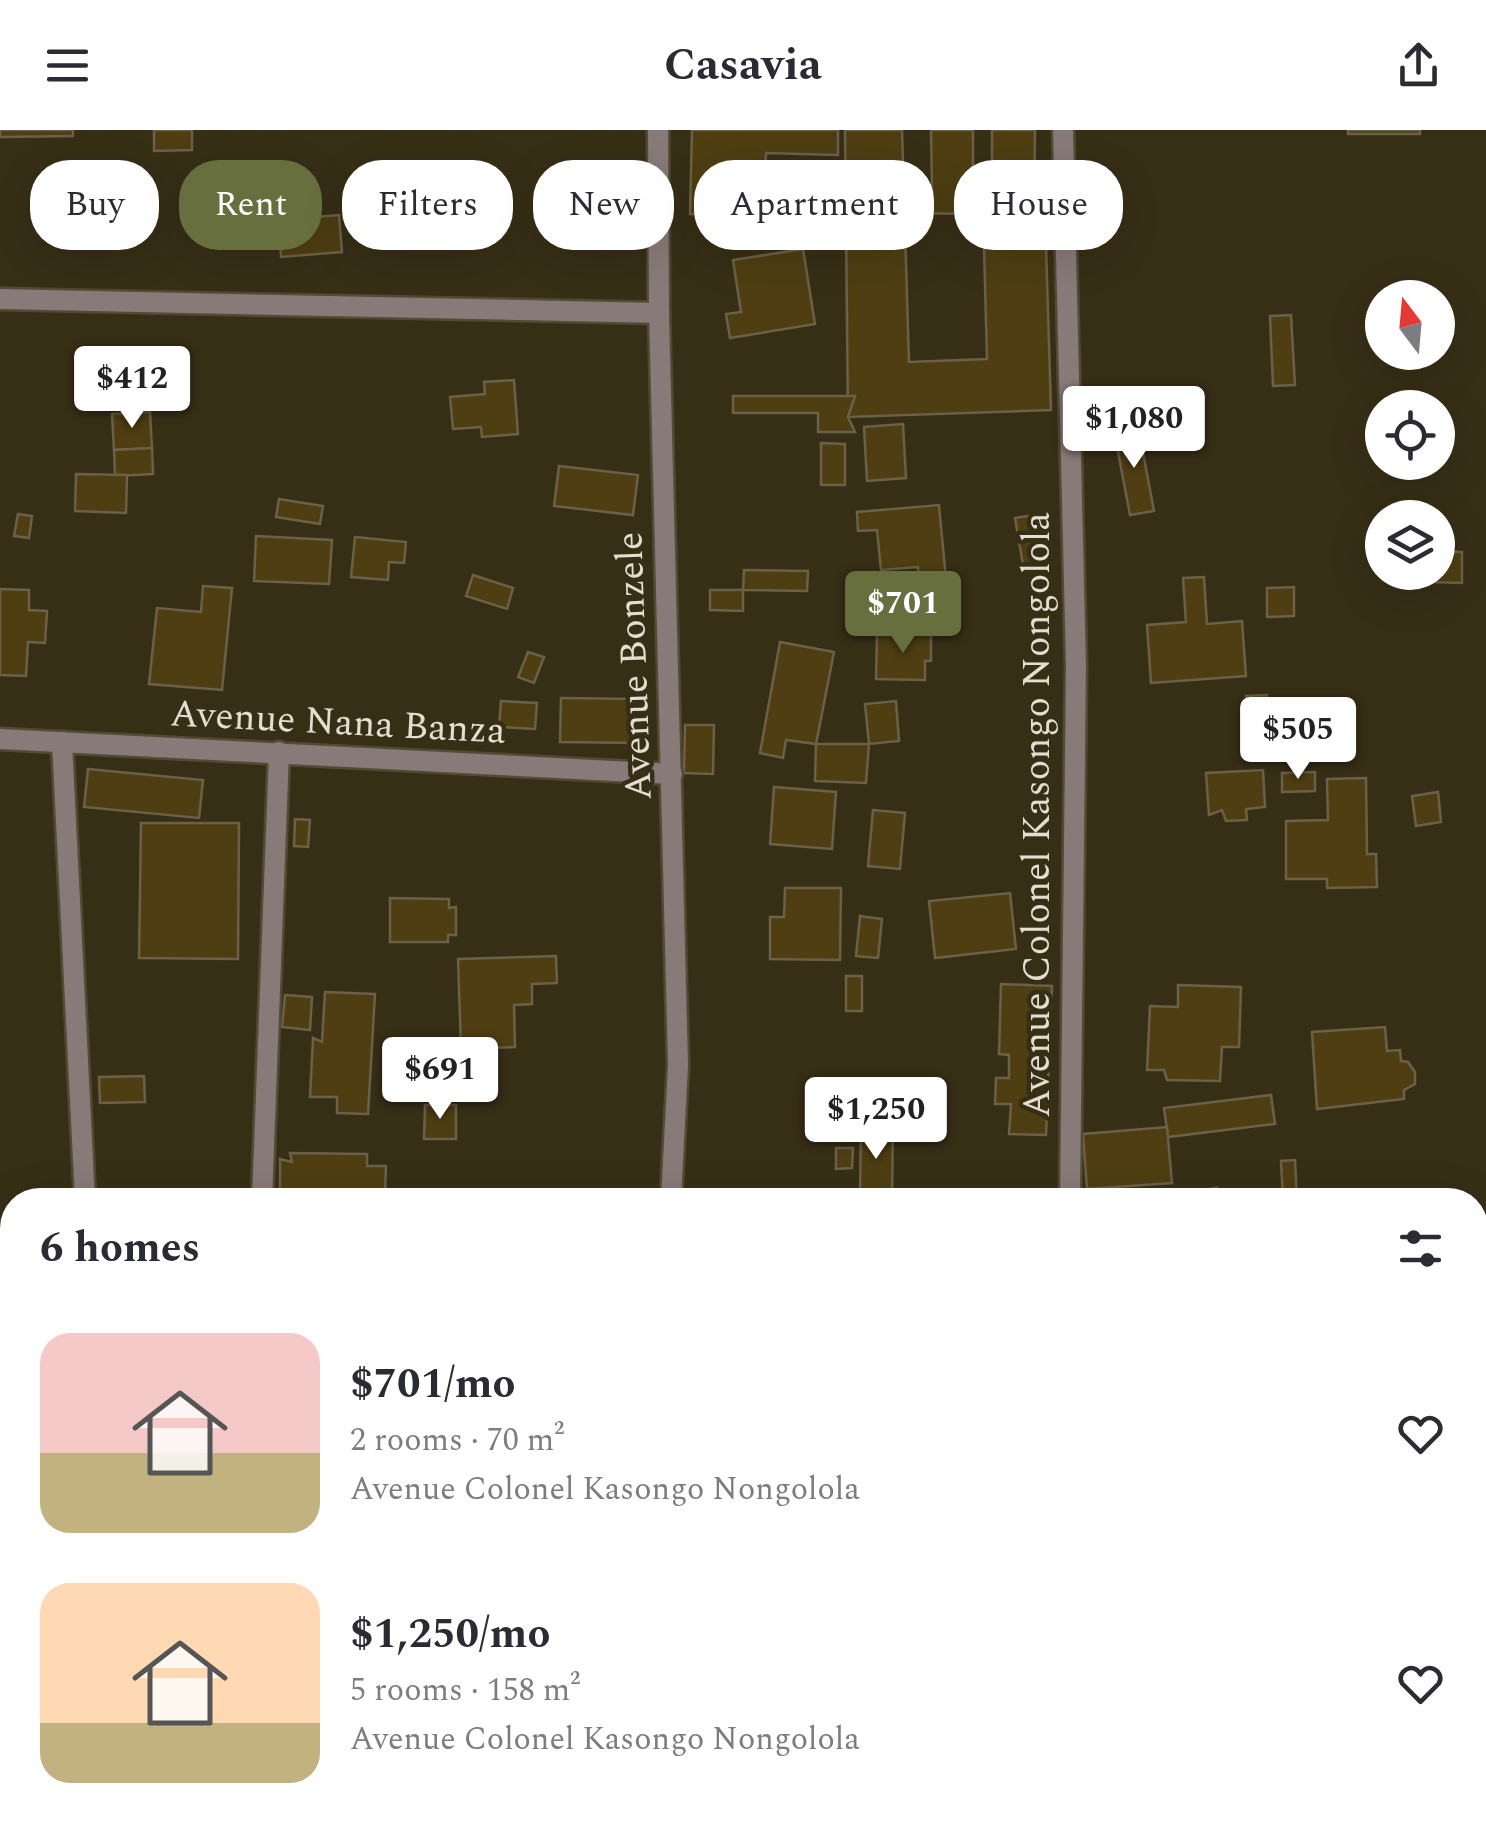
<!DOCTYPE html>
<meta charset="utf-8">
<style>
body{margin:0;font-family:Spectral,serif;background:#f7f7f7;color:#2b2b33;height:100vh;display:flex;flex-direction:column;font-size:38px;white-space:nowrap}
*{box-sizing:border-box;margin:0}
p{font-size:32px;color:#7c7c81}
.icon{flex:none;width:55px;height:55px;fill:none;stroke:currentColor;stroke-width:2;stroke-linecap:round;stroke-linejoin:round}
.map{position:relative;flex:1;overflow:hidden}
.sheet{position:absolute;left:0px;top:1058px;width:1488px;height:642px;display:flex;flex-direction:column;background:#fff;border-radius:40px 40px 0 0;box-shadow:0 10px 40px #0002}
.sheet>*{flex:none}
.banner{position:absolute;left:30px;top:30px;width:1428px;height:90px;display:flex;gap:20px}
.needle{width:65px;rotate:344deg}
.buttons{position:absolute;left:1365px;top:150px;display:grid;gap:20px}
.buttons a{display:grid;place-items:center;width:90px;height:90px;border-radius:50%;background:#fff;box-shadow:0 10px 40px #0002;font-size:50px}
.price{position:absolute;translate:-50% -85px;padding:0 22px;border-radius:10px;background:#fff;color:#222;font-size:32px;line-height:65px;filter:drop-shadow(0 2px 5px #0008)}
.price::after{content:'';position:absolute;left:50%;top:60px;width:30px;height:22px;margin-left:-15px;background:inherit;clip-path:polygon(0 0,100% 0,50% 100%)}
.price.selected{background:#686f3e;color:#fff}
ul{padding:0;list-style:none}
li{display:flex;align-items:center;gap:30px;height:250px;padding:0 40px}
li span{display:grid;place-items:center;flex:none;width:280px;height:200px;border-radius:30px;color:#555}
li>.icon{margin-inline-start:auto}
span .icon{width:120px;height:120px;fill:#fffc;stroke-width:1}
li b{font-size:42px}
h2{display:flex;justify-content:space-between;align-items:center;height:120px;padding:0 40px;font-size:42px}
.chip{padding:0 35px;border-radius:40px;background:#fff;box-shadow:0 10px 40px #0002;font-size:35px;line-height:90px}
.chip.selected{background:#686f3e;color:#fff}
header{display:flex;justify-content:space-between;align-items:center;height:130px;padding:0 40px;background:#fff;font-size:45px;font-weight:700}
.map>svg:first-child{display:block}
.building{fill:#4e3e12;stroke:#6b6148;stroke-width:2.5}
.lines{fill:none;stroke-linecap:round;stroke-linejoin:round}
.street-casing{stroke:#534a34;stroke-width:25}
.street{stroke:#887a78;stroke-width:20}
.labels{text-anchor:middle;stroke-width:9;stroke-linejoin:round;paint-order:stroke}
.street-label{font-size:38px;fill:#e4ded0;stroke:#372e16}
</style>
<header><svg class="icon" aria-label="menu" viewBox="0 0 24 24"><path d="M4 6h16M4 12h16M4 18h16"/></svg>Casavia<svg class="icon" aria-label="share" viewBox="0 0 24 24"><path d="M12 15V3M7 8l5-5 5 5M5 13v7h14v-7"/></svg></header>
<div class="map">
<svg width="1486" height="1699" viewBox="0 0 1486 1699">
<rect width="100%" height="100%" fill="#372e16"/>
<!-- building -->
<g class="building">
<polygon points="0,0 73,0 73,6 0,7"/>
<polygon points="154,0 192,0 192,20 154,21"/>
<polygon points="692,0 838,0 838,25 766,23 764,85 690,84"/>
<polygon points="845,0 902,0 909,232 987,229 984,117 1046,115 1051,280 848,287"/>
<polygon points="931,0 973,0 973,84 911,83 912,62 932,61"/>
<polygon points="992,0 1035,0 1034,81 992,80"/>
<rect x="1348" y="0" width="72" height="4"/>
<polygon points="339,85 342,122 281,127 279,90"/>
<polygon points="803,119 815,194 730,208 726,184 741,182 733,130"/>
<polygon points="1291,185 1295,255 1273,256 1270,186"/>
<polygon points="514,250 518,304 482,307 481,297 453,299 450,267 485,264 484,252"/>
<polygon points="733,266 855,266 848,287 855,302 818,302 818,283 733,283"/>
<polygon points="150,282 152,318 114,320 112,284"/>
<polygon points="903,294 906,348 867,351 864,297"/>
<polygon points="1138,296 1154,381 1130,385 1114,301"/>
<polygon points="821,313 845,314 845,355 821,355"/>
<polygon points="152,318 153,344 115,346 114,320"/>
<polygon points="559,336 638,345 633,385 554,376"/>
<polygon points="76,344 127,345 126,383 75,381"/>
<polygon points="279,369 323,376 320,394 276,387"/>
<polygon points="939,375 946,449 919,451 918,437 881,440 877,400 858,401 857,382"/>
<polygon points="18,384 32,386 29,408 14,406"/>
<polygon points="1028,386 1037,438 1024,441 1015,388"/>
<polygon points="256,406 332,410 329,454 254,451"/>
<polygon points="355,407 406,412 404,433 389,432 388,450 351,447"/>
<polygon points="1438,421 1462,422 1462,453 1429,452 1429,442 1438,442"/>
<polygon points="744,440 808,441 807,461 743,460"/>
<polygon points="473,445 513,458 507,479 466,466"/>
<polygon points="1204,447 1207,494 1242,491 1246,546 1151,553 1147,495 1186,492 1183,448"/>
<polygon points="203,456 232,458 222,560 149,554 157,478 201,482"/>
<polygon points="1294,457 1294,486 1267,487 1267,458"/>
<polygon points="0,459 29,460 29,480 47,481 45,513 28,512 26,546 0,545"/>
<polygon points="710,460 743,460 743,481 710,480"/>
<polygon points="877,504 931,505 931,531 925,531 925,550 876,549"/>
<polygon points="780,512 834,522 816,614 786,610 783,628 760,623"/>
<polygon points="528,522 544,527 534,553 518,547"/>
<polygon points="1267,565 1269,614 1248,616 1246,566"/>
<polygon points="561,568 637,569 636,613 560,612"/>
<polygon points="501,571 537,573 535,599 499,597"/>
<polygon points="896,571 899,611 869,614 865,574"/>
<polygon points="685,595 714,595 713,644 684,643"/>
<polygon points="816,614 869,614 866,653 815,651"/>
<polygon points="88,639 203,650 199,688 84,677"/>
<polygon points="1263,640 1265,677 1246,679 1247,690 1226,691 1222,680 1209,685 1206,643"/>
<polygon points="1315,642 1315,661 1282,662 1282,643"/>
<polygon points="1366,648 1367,724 1376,724 1377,757 1327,758 1327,749 1286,749 1286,691 1328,690 1327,649"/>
<polygon points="774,657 836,662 832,719 770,714"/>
<polygon points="1438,662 1441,692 1416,696 1412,666"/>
<polygon points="873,680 905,683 900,739 868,736"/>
<polygon points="295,689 310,690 308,717 294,716"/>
<polygon points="141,693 239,693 238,829 139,828"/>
<polygon points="785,758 841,758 840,830 770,829 770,787 784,787"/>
<polygon points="1010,763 1016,819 935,828 929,771"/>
<polygon points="390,768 449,769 449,778 456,777 456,805 448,805 448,812 390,812"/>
<polygon points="860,786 882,789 878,828 856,826"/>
<polygon points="556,826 557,853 532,854 532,874 514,875 515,917 461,919 458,829"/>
<rect x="846" y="846" width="16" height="35"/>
<polygon points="1001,854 1052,856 1046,1005 1009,1004 1011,974 995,974 996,948 1009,948 1009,925 999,924"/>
<polygon points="1178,855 1241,857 1239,917 1222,917 1220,951 1167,950 1164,940 1147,940 1150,876 1178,877"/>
<polygon points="325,862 375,864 368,984 337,983 337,967 310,967 313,908 322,912"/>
<polygon points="285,865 312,867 310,900 282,897"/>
<polygon points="1385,897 1387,921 1400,920 1401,931 1408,932 1415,942 1415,954 1404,960 1404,969 1317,979 1312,902"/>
<polygon points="144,946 145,972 100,973 99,947"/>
<polygon points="1271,965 1275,994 1168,1007 1164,978"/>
<polygon points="425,975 456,975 456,1009 424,1009"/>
<polygon points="861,993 893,994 892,1070 860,1070"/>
<polygon points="1167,997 1172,1053 1087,1059 1083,1004"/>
<polygon points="836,1018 853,1018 852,1038 836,1039"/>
<polygon points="290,1023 367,1024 367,1036 386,1036 385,1064 366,1064 366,1070 280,1070 280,1029 292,1032"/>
<polygon points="1295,1030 1297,1070 1283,1070 1281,1031"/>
<polygon points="1217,1058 1218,1070 1203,1070 1202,1060"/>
<polygon points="470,1688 515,1688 515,1699 469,1699"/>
<rect x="841" y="1688" width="63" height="11"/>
<rect x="978" y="1688" width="32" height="11"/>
<polygon points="1090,1688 1131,1688 1131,1699 1089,1699"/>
<polygon points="1335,1688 1426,1688 1427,1699 1335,1699"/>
<polygon points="1261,1691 1263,1699 1225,1699 1224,1697"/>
</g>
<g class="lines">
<defs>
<g id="street">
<polyline points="658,0 659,183 678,935 671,1070"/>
<polyline points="1063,0 1076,535 1070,1070"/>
<polyline points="0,169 659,183"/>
<polyline points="0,609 672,644"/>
<polyline points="62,612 85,1070"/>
<polyline points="262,1070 279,622"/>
<polyline points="1475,1586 1486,1589"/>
<polyline points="94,1688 94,1699"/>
<polyline points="635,1699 635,1688"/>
<polyline points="1055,1699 1056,1688"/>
</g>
</defs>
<!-- street casing -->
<use href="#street" class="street-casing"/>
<!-- street -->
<use href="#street" class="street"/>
</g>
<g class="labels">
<!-- street labels -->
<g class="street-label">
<text transform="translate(633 536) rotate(-92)" y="13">Avenue Bonzele</text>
<text transform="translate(338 591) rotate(3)" y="13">Avenue Nana Banza</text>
<text transform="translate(1036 685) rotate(-90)" y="13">Avenue Colonel Kasongo Nongolola</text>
</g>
</g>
</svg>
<div class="buttons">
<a><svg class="needle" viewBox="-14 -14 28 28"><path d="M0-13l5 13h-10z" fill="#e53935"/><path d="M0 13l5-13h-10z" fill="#7c7c81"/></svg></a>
<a><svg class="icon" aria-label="locate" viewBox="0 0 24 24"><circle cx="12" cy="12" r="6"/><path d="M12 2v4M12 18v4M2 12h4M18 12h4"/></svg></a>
<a><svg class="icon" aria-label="layers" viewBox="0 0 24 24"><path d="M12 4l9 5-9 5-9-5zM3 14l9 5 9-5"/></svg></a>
</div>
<b class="price" style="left:132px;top:301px">$412</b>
<b class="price" style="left:1134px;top:341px">$1,080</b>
<b class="price selected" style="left:903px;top:526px">$701</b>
<b class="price" style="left:1298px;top:652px">$505</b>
<b class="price" style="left:440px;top:992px">$691</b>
<b class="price" style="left:876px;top:1032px">$1,250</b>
<div class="banner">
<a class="chip">Buy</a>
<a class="chip selected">Rent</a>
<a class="chip">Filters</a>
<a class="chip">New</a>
<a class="chip">Apartment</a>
<a class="chip">House</a>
</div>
<section class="sheet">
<h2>6 homes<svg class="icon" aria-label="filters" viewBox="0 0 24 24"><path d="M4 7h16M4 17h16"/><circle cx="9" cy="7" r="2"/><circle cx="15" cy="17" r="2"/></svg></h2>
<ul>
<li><span style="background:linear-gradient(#f6c9c9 60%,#c2b280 0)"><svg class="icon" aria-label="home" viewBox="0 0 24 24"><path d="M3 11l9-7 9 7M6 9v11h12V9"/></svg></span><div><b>$701/mo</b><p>2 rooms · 70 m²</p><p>Avenue Colonel Kasongo Nongolola</p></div><svg class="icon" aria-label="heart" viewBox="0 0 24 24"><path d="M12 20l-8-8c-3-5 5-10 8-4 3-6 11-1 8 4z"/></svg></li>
<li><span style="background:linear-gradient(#ffd9b3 70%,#c2b280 0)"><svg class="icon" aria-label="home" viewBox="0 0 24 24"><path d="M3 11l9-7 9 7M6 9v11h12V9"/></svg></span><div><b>$1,250/mo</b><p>5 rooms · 158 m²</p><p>Avenue Colonel Kasongo Nongolola</p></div><svg class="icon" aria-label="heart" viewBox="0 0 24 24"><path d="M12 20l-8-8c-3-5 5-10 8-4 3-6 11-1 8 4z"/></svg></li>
</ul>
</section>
</div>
